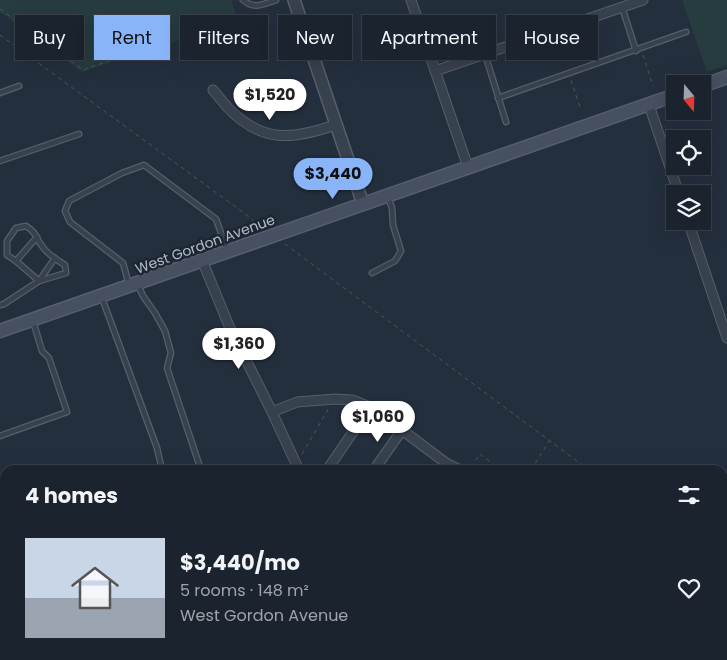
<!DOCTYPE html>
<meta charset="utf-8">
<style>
body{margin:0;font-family:Poppins,sans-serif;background:#242b36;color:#f1f3f6;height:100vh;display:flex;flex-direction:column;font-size:19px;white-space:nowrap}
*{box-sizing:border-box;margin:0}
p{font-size:16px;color:#a0a4aa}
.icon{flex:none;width:28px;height:28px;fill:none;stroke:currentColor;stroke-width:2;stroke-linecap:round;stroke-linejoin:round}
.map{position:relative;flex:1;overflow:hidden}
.sheet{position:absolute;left:0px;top:465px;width:728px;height:195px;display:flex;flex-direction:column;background:#1b232e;border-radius:15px 15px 0 0;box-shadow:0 5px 20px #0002,0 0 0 1px #39404a}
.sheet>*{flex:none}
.guide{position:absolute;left:15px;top:15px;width:698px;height:45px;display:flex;gap:10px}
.needle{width:32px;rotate:161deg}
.controls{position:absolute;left:666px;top:75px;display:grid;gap:10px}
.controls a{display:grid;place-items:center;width:45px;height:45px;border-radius:0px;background:#1b232e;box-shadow:0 5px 20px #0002,0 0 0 1px #39404a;font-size:25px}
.price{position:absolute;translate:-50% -42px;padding:0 11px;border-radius:18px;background:#fff;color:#222;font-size:16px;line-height:32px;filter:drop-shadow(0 1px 2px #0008)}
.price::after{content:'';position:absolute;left:50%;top:30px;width:15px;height:11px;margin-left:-8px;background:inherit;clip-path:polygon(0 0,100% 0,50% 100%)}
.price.selected{background:#8ab4f8;color:#111}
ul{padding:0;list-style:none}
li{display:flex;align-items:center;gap:15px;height:125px;padding:0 25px}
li+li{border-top:1px solid #39404a}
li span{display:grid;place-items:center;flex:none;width:140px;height:100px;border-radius:0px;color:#555}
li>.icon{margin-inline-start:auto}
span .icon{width:60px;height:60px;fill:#fffc;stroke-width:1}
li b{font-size:21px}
h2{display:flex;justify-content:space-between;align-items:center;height:60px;padding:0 25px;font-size:21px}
.tag{padding:0 18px;border-radius:0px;background:#1b232e;box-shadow:0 5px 20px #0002,0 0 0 1px #39404a;font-size:18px;line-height:45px}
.tag.selected{background:#8ab4f8;color:#111}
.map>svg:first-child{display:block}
.green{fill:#263c3f}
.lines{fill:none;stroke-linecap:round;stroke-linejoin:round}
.service-casing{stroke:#565f6c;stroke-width:7}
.minor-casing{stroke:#565f6c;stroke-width:11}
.tertiary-casing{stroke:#565f6c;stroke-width:14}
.secondary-casing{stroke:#565f6c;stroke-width:15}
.path{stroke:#44595c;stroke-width:1;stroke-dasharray:4 4;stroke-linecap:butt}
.service{stroke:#38414e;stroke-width:4.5}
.minor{stroke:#38414e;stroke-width:9}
.tertiary{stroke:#38414e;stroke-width:11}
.secondary{stroke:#465061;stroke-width:12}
.labels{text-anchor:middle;stroke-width:5;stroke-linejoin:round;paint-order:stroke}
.street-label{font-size:14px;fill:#b4bcc9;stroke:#1d2633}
</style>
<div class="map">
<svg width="727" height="660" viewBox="0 0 727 660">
<rect width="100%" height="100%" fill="#242f3e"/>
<!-- green -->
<g class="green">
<polygon points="0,0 231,0 238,21 82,72 0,12"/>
<polygon points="682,0 727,0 727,65 707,72"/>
</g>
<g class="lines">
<defs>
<g id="service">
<path d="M243,0C254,10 264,4 276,0"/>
<polyline points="622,7 636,51"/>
<polyline points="485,54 506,122"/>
<polyline points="0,93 19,86"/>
<polyline points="498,98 686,32"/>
<polyline points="0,161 79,134"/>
<path d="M26,226C38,234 34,236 42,246C47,254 57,260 65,265L66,273L39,281L16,261L7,255V241L16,228Z"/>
<polyline points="16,261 37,237"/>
<polyline points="372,273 395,261 401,251 393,225 392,208 388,197"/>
<polyline points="129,285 123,263 70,222 65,211 69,201 122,173 144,165 216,219 227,250"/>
<polyline points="138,285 143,296 155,313 165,331 171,353 167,368 201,470"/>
<polyline points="102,298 157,448 162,470"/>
<polyline points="0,305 4,304 39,281 55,258"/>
<polyline points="0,436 67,412 49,358 42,351 33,321"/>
<polyline points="177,655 179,660"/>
<polyline points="207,655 209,660"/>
<polyline points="236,655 237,660"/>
<polyline points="264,655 266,659 269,660"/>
</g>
<g id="minor">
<polyline points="411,0 468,167"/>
<polyline points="435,71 643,0"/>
<path d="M213,90C218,96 223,102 228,108C262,143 292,140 335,125"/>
<polyline points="649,105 679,194"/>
<polyline points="688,221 727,338"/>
<polyline points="202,260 229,326 272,412 299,470"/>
<polyline points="272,412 297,402 335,399 352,400 370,407 402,430 446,463 460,470"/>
<polyline points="327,470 370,407"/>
<polyline points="374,470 402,430"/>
<polyline points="0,538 5,540"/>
<polyline points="722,643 727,647"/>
<polyline points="456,655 462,660"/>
</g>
<polyline id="tertiary" points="294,0 363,204"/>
<g id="secondary">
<polyline points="702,86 727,77"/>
<path d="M0,331C225,253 450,173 675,95"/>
</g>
</defs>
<!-- service casing -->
<use href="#service" class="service-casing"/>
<!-- minor casing -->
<use href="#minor" class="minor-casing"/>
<!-- tertiary casing -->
<use href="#tertiary" class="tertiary-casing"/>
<!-- secondary casing -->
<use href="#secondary" class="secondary-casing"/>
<!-- path -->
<g class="path">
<path d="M0,9L83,70L126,55C129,39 130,31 145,22"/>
<polyline points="0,35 244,213 263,229"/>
<polyline points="643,55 653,86"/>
<polyline points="571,80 581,110"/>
<polyline points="285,244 589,470"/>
<polyline points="302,454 329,408"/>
<polyline points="471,467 480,454 501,470"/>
<polyline points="531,470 549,441"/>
<polyline points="722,569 727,572"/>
</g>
<!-- service -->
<use href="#service" class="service"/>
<!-- minor -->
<use href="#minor" class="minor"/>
<!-- tertiary -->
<use href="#tertiary" class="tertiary"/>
<!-- secondary -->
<use href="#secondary" class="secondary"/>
</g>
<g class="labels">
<!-- street labels -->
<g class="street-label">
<text transform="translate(205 244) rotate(-20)" y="5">West Gordon Avenue</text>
</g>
</g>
</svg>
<div class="controls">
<a><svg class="needle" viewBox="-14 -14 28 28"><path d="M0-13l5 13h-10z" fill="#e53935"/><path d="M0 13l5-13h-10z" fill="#a0a4aa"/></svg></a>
<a><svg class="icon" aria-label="locate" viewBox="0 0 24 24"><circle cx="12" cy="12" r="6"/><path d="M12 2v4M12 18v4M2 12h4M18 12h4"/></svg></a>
<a><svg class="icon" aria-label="layers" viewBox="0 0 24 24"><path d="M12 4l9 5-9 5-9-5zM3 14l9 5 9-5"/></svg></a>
</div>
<b class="price" style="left:270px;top:121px">$1,520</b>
<b class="price selected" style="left:333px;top:200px">$3,440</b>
<b class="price" style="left:239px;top:370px">$1,360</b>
<b class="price" style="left:378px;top:443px">$1,060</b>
<div class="guide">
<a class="tag">Buy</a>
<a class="tag selected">Rent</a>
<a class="tag">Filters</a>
<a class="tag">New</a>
<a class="tag">Apartment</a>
<a class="tag">House</a>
</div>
<section class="sheet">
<h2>4 homes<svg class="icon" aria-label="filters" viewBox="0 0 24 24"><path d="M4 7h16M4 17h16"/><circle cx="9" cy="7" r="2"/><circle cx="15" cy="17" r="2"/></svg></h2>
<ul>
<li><span style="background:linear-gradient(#c9d6e8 60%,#9aa5b1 0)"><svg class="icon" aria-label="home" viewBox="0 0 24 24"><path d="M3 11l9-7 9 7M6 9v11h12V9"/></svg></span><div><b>$3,440/mo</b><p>5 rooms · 148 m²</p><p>West Gordon Avenue</p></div><svg class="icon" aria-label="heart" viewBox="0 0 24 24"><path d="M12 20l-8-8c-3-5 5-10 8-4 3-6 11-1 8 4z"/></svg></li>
</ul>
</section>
</div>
